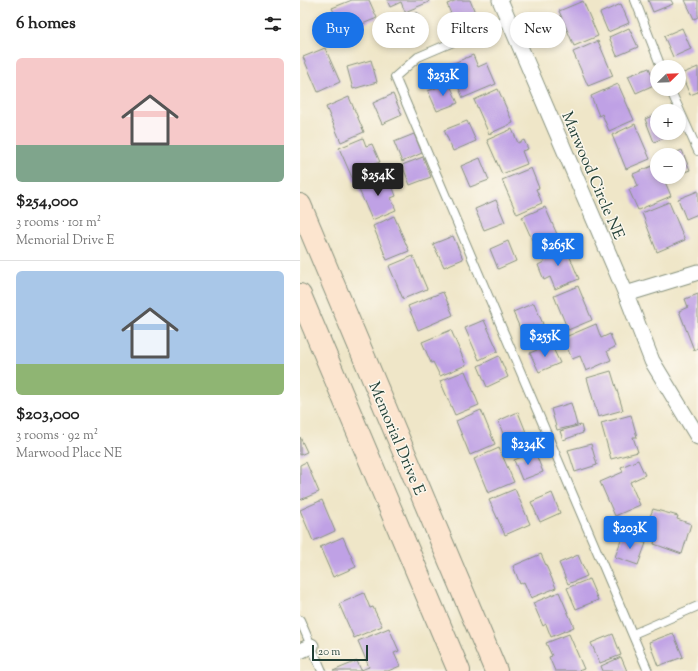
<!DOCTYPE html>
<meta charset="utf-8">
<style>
body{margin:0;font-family:"Sorts Mill Goudy",serif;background:#f2f2f2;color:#222;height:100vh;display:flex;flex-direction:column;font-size:15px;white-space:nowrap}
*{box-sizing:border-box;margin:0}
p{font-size:13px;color:#767676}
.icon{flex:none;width:22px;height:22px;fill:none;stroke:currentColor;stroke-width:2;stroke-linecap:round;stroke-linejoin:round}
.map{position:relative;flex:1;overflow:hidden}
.drawer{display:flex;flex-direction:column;background:#fff;width:300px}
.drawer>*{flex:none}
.hud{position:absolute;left:12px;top:12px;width:326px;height:36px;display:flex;gap:8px}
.needle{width:26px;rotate:67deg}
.fabs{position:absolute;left:350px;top:60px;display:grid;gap:8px}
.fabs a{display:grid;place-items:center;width:36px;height:36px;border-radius:50%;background:#fff;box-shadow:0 2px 6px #0003;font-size:20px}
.scale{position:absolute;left:12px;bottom:10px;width:56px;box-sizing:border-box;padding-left:4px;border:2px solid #1f3d34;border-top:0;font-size:11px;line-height:14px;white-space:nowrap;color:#1f3d34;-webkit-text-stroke:3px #fbf7ec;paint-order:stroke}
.price{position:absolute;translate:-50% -34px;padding:0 9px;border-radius:4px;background:#1a73e8;color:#fff;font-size:13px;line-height:26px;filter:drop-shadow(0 1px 2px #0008)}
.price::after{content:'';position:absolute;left:50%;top:24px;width:12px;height:9px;margin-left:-6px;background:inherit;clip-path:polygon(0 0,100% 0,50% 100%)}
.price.selected{background:#222;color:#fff}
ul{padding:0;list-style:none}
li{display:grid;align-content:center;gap:8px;height:212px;padding:0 16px}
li+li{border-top:1px solid #e0e0e0}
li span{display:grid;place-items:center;height:124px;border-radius:6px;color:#555}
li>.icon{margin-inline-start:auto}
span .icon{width:72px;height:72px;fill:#fffc;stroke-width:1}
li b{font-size:17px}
h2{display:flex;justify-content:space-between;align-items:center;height:48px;padding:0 16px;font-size:17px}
.chip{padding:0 14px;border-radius:18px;background:#fff;box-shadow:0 2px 6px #0003;font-size:14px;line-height:36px}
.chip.selected{background:#1a73e8;color:#fff}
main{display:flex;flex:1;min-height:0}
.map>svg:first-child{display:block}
.building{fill:#bfa1e5}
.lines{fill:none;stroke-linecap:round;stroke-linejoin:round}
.lane-casing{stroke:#87927e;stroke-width:10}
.street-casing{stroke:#87927e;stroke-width:17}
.secondary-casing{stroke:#87927e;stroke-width:24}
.lane{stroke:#fff;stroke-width:8}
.street{stroke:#fff;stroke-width:15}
.secondary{stroke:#fce5cf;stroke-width:22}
.labels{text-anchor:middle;stroke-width:3;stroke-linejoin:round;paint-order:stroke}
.street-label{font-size:16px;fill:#1f3d34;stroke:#fbf7ec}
</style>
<main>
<section class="drawer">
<h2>6 homes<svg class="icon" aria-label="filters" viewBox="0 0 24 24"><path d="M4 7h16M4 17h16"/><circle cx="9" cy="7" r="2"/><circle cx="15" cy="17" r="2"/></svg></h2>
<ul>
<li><span style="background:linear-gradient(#f6c9c9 70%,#7fa58c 0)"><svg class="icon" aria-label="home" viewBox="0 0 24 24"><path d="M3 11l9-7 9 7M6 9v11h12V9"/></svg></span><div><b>$254,000</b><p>3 rooms · 101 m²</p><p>Memorial Drive E</p></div></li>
<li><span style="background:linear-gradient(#a9c7e8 75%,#8fb573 0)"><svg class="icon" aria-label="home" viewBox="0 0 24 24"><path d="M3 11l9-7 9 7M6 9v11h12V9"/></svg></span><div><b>$203,000</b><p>3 rooms · 92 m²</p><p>Marwood Place NE</p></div></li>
</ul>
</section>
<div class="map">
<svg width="398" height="671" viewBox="0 0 398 671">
<rect width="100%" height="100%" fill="#fbf7ec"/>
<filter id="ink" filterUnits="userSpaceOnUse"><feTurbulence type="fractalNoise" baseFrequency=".025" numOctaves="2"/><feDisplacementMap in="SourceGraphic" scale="8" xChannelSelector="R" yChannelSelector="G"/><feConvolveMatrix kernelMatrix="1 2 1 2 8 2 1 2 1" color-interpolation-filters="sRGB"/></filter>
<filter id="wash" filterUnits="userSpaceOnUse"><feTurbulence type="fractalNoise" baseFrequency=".012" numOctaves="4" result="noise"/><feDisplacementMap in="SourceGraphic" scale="16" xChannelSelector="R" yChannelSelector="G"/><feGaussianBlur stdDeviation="0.9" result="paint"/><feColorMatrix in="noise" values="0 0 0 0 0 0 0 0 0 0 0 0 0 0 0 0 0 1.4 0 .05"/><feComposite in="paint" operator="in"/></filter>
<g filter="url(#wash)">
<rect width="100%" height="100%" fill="#efe6c8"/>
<g id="blocks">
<!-- building -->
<g class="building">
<polygon points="52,0 69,0 77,18 43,32 32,8"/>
<polygon points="87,0 128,0 129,2 105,12 101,2 90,7"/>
<polygon points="157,0 170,0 176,15 155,24 147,4"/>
<polygon points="348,0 371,0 373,4 353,12"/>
<polygon points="385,0 398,0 398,17 394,19"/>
<polygon points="283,1 298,36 274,46 259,11"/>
<polygon points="321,4 329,23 308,32 300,13"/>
<polygon points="117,12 126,31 105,40 96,21"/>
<polygon points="329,28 338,47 317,56 309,37"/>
<polygon points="382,28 391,49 373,57 364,36"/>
<polygon points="298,41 313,76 288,86 273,52"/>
<polygon points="25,48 40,82 18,92 3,57"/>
<polygon points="173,55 178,67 187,63 196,84 163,98 149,65"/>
<polygon points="71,60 77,82 53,89 47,67"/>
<polygon points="398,67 398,92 390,95 381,74"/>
<polygon points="349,68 356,84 336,93 328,76"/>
<polygon points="149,83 158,103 137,111 128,91"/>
<polygon points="318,84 334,120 309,131 302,114 299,116 291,96"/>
<polygon points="198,89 213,123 189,134 174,100"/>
<polygon points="93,94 102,115 82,124 73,103"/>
<polygon points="49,97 64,132 41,142 26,107"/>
<polygon points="357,114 357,133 376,133 354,142 345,119"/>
<polygon points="167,121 176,141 153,151 144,130"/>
<polygon points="335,124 350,159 326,169 312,135"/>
<polygon points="212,129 218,143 224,140 228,149 222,151 227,164 202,174 187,140"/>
<polygon points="114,134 122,153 102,162 94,142"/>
<polygon points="63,138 66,146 72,144 80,162 74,164 77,172 54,182 39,148"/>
<polygon points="382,150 390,170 379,174 379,155 370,155"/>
<polygon points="123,157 131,177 110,185 102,165"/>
<polygon points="180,158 189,180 170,187 161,166"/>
<polygon points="357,164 357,177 363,177 371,196 338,210 329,190 338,186 333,174"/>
<polygon points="231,168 239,188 236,189 242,203 217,214 202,180"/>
<polygon points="81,175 85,185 91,183 96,196 91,198 96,210 72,220 57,185"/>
<polygon points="398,191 398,214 386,219 378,199"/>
<polygon points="196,200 205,222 184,230 175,209"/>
<polygon points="369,202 385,240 357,252 342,213"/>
<polygon points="245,207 260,241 237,251 222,217"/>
<polygon points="94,216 109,251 87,260 73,226"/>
<polygon points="153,236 163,259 144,267 133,244"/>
<polygon points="208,241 216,261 198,269 190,249"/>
<polygon points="265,245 279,279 255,289 250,277 244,280 238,265 244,262 241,255"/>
<polygon points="113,256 127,289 103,299 89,266"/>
<polygon points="278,286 292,320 268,330 254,296"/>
<polygon points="143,292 153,315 118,330 108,306"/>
<polygon points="398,294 398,348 394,350 379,311 388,307 385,299"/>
<polygon points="234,303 243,324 222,333 213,312"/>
<polygon points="184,320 198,351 179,360 165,328"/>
<polygon points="296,324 301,338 310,334 315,347 307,351 311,360 286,371 280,356 272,359 263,338"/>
<polygon points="151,330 166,365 140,376 133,362 131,363 122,342"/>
<polygon points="251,344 260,363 239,372 230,353"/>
<polygon points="199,356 208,377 187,387 178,366"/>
<polygon points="165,371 179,405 155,415 140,381"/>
<polygon points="311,371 323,410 298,417 287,378"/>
<polygon points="271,403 277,425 257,430 251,409"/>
<polygon points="181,410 195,444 170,455 156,421"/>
<polygon points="218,412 226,432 206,441 198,421"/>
<polygon points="331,415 337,437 333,437 338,452 311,459 301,423"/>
<polygon points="281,425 283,433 263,440 260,431"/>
<polygon points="0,437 7,452 0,455"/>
<polygon points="291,444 297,465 275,472 268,450"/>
<polygon points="199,448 214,482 188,493 174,459"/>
<polygon points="235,452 243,472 222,480 214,460"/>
<polygon points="338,460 345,475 330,482 340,505 315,516 300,482 323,472 321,467"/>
<polygon points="6,462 19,492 0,500 0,465"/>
<polygon points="215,489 230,524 205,535 189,500"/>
<polygon points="252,493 260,513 240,522 231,502"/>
<polygon points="22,500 35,531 13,541 0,510"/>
<polygon points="353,509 378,516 377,519 391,524 382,554 354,544 355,539 343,534"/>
<polygon points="323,535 346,543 338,565 315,557"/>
<polygon points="43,537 56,567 33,577 20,547"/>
<polygon points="241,554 256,588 231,598 224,582 220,584 213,566"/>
<polygon points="278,555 287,576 268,584 259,563"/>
<polygon points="289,579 298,600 276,609 267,588"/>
<polygon points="259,592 274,627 251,637 246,624 243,626 233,603"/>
<polygon points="64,593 70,608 73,607 82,626 54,638 39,604"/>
<polygon points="89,628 99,651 94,653 100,666 88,671 33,671 57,661 61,670 69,667 58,641"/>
<polygon points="373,633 383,657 358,666 349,642"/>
<polygon points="269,634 284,669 278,671 255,671 249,657 252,656 246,643"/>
<polygon points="313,634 321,655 300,663 291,643"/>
<polygon points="321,657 327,671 303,671 301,666"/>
</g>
</g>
</g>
<g filter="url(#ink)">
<use href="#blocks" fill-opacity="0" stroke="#87927e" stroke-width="1"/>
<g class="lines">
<defs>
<g id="lane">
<polyline points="335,0 361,67"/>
<polyline points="207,19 118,57 95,77 348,671"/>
<polyline points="370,89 398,151"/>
<polyline points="0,620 22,671"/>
<polyline points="333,634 398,606"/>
</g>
<g id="street">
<polyline points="200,0 326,294 398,272"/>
<polyline points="326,294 352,361 398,437"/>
<polyline points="0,651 11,646"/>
</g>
<g id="secondary">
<polyline points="0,205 196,671"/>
<polyline points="0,295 159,671"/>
</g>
</defs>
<!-- lane casing -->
<use href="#lane" class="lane-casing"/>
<!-- street casing -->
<use href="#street" class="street-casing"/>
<!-- secondary casing -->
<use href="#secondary" class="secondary-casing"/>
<!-- lane -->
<use href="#lane" class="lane"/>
<!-- street -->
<use href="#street" class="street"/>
<!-- secondary -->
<use href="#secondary" class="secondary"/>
</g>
</g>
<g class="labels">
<!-- street labels -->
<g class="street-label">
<text transform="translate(294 175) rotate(67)" y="6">Marwood Circle NE</text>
<text transform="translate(98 438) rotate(67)" y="6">Memorial Drive E</text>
</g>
</g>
</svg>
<div class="fabs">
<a><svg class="needle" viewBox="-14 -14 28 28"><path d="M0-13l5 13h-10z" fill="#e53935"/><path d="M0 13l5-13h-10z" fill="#767676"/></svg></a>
<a>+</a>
<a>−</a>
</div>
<div class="scale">20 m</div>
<b class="price" style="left:143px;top:97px">$253K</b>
<b class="price selected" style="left:78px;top:197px">$254K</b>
<b class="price" style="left:258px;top:267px">$265K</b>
<b class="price" style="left:245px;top:358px">$255K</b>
<b class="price" style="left:228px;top:466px">$234K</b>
<b class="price" style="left:330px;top:550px">$203K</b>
<div class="hud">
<a class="chip selected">Buy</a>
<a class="chip">Rent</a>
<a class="chip">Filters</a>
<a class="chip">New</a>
</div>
</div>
</main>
